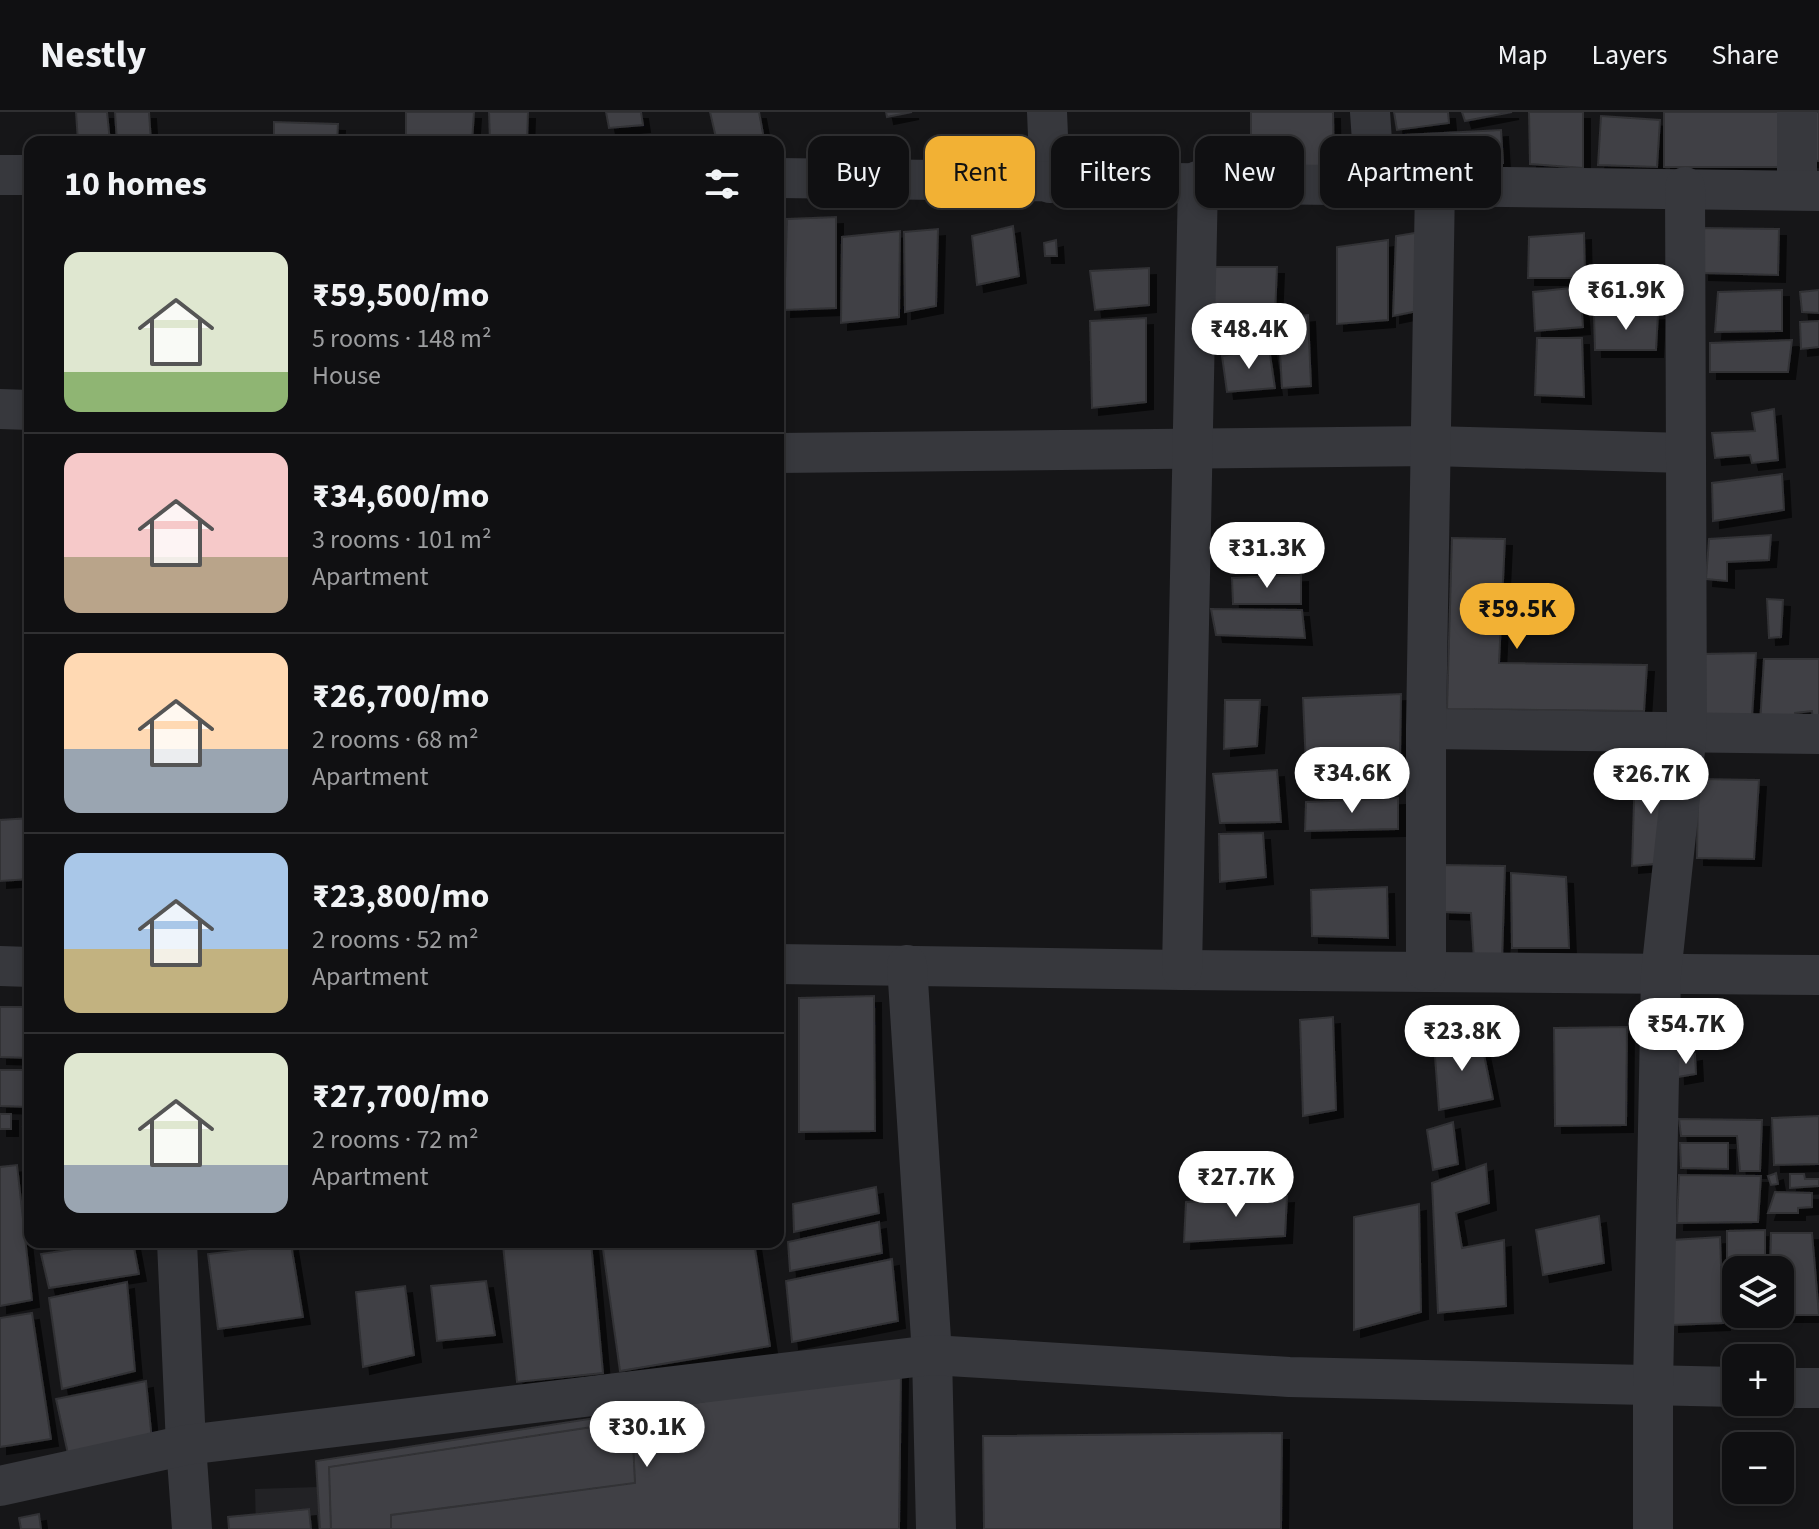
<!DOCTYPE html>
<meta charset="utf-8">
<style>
body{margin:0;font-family:"Source Sans 3",sans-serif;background:#19191b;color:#f1f3f6;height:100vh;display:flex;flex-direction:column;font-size:30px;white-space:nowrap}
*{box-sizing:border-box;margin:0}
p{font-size:26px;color:#9c9d9f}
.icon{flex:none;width:44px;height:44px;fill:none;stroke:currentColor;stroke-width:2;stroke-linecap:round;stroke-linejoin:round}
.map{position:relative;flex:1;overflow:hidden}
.side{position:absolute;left:24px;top:24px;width:760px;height:1112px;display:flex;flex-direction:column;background:#101012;border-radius:16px;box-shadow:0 4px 12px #0003,0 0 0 2px #303032}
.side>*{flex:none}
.hud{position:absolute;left:808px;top:24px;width:760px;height:72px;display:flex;gap:16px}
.controls{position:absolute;left:1722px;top:1144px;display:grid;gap:16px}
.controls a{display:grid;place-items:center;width:72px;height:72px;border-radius:16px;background:#101012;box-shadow:0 4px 12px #0003,0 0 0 2px #303032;font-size:40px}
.price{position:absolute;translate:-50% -68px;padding:0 18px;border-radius:28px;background:#fff;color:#222;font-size:26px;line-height:52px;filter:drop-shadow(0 2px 4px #0008)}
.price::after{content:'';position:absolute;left:50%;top:48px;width:24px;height:18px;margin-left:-12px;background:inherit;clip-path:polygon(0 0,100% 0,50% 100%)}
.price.current{background:#f2b134;color:#111}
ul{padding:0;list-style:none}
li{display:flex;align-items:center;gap:24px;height:200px;padding:0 40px}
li+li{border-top:2px solid #303032}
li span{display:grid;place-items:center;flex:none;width:224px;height:160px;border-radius:16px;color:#555}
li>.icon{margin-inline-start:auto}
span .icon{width:96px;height:96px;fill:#fffc;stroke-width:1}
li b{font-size:34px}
h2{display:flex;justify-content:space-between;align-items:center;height:96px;padding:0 40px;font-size:34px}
.tag{padding:0 28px;border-radius:16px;background:#101012;box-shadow:0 4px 12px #0003,0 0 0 2px #303032;font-size:28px;line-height:72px}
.tag.current{background:#f2b134;color:#111}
header{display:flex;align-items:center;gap:48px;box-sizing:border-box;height:112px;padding:0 40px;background:#101012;border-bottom:2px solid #303032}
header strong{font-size:38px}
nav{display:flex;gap:44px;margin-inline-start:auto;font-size:28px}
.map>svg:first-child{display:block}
.built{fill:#222225}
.building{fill:#404145;stroke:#303034;stroke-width:2;filter:url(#shadow)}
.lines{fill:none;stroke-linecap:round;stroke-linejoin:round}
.minor{stroke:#37383d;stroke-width:40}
</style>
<header>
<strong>Nestly</strong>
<nav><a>Map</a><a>Layers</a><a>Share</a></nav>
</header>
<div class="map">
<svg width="1819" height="1417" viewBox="0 0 1819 1417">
<defs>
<filter id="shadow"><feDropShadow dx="7" dy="7" stdDeviation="0" flood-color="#0009"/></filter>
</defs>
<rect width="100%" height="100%" fill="#161618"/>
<!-- built -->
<polygon class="built" points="349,1374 351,1417 256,1417 255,1377"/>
<!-- building -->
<g class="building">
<polygon points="76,0 107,0 110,30 78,30"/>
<polygon points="115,0 149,0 151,30 117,30"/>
<polygon points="406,0 474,0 472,30 406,30"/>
<polygon points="489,0 528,0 527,30 490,30"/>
<polygon points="606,0 641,0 643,13 609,16"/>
<polygon points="710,0 759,0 764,27 717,30"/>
<polygon points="886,0 912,0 887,5"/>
<polygon points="1251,0 1333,0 1334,58 1251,58"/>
<polygon points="1394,0 1448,0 1449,11 1397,18"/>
<polygon points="1462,0 1512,0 1465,9"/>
<polygon points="1529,0 1583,0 1583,56 1530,52"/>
<polygon points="1664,0 1781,0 1780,55 1664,55"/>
<polygon points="1809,0 1819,0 1819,49 1810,48"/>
<polygon points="1601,4 1660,8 1657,55 1598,53"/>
<polygon points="274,10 338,12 337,30 274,30"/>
<polygon points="1501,18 1503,51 1404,56 1404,23"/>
<polygon points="836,105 836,196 784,198 787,107"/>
<polygon points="1013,114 1019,164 977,173 972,124"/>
<polygon points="1703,116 1779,117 1778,163 1702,161"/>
<polygon points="938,117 936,194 905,200 904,120"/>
<polygon points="900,119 899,205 841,211 842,125"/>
<polygon points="1427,119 1423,198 1393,204 1396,124"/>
<polygon points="1584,121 1585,166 1528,166 1529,125"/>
<polygon points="1056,128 1057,144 1045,144 1044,131"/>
<polygon points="1388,128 1388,208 1337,212 1337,135"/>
<polygon points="1212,155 1277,155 1275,202 1215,205"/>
<polygon points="1149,156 1149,193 1095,198 1090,159"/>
<polygon points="1580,175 1583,215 1535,219 1533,180"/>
<polygon points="1782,178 1782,219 1715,220 1718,180"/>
<polygon points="1819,178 1819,201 1802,200 1800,180"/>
<polygon points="1658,201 1656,238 1595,238 1594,203"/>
<polygon points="1308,203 1311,274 1282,276 1278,206"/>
<polygon points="1146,206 1146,290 1092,296 1090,209"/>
<polygon points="1819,209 1819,235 1801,237 1800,210"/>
<polygon points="1537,226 1582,226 1584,285 1535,283"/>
<polygon points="1792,228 1788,260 1710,260 1710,231"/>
<polygon points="1269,236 1275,276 1227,280 1222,244"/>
<polygon points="1774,297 1778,348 1752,351 1750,343 1715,346 1712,321 1755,319 1752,301"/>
<polygon points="1782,362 1784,398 1713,409 1712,371"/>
<polygon points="1771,423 1769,448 1727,450 1727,469 1706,467 1709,427"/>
<polygon points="1452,426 1505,427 1499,551 1647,553 1644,599 1447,597"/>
<polygon points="1301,463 1301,492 1233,492 1232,466"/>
<polygon points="1767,487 1783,488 1781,525 1769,526"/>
<polygon points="1211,497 1302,498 1305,526 1216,523"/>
<polygon points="1756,541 1752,605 1701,605 1700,542"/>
<polygon points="1764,547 1819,547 1819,608 1813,608 1812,599 1795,601 1794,613 1760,612"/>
<polygon points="1401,582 1400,647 1306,654 1303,586"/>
<polygon points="1225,588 1260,588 1257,634 1224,637"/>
<polygon points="1670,654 1666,751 1632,754 1635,657"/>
<polygon points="1277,658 1281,710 1220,711 1213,662"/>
<polygon points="1698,667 1759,668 1754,747 1697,746"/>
<polygon points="1398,686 1398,717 1305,719 1306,690"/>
<polygon points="30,706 30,767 0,769 0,708"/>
<polygon points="1263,721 1266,765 1220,770 1219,722"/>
<polygon points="1445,753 1505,754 1502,849 1474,848 1471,801 1443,800"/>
<polygon points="1511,761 1566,765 1569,836 1512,836"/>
<polygon points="1387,775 1388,826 1312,824 1311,778"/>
<polygon points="874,884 875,1019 799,1020 799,886"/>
<polygon points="0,895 30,895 30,946 0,945"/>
<polygon points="1333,905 1336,998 1303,1004 1300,908"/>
<polygon points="1627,915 1626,1013 1555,1014 1554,916"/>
<polygon points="1480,923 1493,987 1439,998 1434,931"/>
<polygon points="1695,942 1696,962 1678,965 1677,945"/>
<polygon points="0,958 30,958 30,995 0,994"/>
<rect x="0" y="1002" width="11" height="15"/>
<polygon points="1819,1004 1819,1052 1774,1053 1772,1006"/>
<polygon points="1679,1007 1762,1008 1760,1059 1740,1059 1737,1024 1681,1024"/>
<polygon points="1453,1010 1458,1052 1433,1058 1427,1018"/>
<polygon points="30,1014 30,1046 23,1015"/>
<polygon points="1680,1031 1728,1031 1728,1057 1681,1056"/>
<polygon points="1486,1052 1489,1091 1456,1101 1462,1136 1504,1128 1506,1194 1438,1201 1432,1071"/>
<polygon points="17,1053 32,1188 0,1194 0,1055"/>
<polygon points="1776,1061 1778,1072 1771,1073 1768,1064"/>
<polygon points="1790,1062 1804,1062 1805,1067 1819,1067 1819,1074 1790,1076"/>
<polygon points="1679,1063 1761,1064 1758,1110 1677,1111"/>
<polygon points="876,1075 879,1101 794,1120 793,1092"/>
<polygon points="1775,1080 1812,1081 1812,1095 1798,1096 1798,1101 1768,1101"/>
<polygon points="1287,1084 1285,1124 1184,1130 1186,1090"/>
<polygon points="1419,1092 1421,1200 1354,1218 1354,1105"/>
<polygon points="1599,1104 1604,1151 1543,1163 1536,1118"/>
<polygon points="879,1110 882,1141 790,1159 788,1130"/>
<polygon points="1765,1118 1765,1158 1736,1158 1736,1195 1727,1195 1727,1119"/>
<polygon points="1771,1121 1812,1121 1819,1203 1769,1203 1780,1202 1780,1158 1770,1158"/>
<polygon points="1720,1125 1723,1211 1672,1213 1672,1128"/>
<polygon points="51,1130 81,1130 53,1135"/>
<polygon points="118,1130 133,1130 139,1162 49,1176 41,1142"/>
<polygon points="521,1130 591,1130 603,1261 517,1270 503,1133"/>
<polygon points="602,1130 754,1130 770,1234 620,1259"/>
<polygon points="291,1132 303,1205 218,1217 208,1142"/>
<polygon points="892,1147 898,1209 792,1230 786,1169"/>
<polygon points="486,1169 495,1223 437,1229 431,1174"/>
<polygon points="127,1170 135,1259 62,1277 49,1186"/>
<polygon points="405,1174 414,1243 363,1255 356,1180"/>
<polygon points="32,1201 51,1327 0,1335 0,1206"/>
<polygon points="901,1259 899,1417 320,1417 316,1349"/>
<polygon points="146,1269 152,1329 68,1342 56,1287"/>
<polygon points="632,1309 635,1371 391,1403 391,1417 331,1417 329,1355"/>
<polygon points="1282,1321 1281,1417 984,1417 983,1324"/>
<polygon points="309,1397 311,1417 229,1417 228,1405"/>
<polygon points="39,1402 41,1417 21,1417 19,1406"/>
</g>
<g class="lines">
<!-- minor -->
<g class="minor">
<polyline points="1047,0 1050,71"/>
<polyline points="1370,0 1375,72"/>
<polyline points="1797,0 1797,78"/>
<polyline points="0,63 30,63"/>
<polyline points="778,66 1819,79"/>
<polyline points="0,297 30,298"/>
<polyline points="778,341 1431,334 1685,341"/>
<polyline points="1426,617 1819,622"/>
<polyline points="778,852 1182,858 1819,863"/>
<polyline points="907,853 932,1243 936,1417"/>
<polyline points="0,854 30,855"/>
<polyline points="1182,858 1198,69"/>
<polyline points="1426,859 1426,617 1435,73"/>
<polyline points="177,1130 186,1333 192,1417"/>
<polyline points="1780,1276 1819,1276"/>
<polyline points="0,1374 186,1333 932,1243 1289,1265 1736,1275"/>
<polyline points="1653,1417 1653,1274 1661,862 1687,620 1685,75"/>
</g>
</g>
</svg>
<div class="controls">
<a><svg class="icon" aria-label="layers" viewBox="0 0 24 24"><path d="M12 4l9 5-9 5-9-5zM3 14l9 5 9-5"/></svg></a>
<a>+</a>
<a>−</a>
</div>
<b class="price" style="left:1626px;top:220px">₹61.9K</b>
<b class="price" style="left:1249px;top:259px">₹48.4K</b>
<b class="price" style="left:1267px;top:478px">₹31.3K</b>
<b class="price current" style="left:1517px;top:539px">₹59.5K</b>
<b class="price" style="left:1352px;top:703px">₹34.6K</b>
<b class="price" style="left:1651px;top:704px">₹26.7K</b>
<b class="price" style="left:1686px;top:954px">₹54.7K</b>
<b class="price" style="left:1462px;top:961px">₹23.8K</b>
<b class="price" style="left:1236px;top:1107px">₹27.7K</b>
<b class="price" style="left:647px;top:1357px">₹30.1K</b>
<div class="hud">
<a class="tag">Buy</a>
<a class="tag current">Rent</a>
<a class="tag">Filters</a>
<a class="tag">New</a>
<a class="tag">Apartment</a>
</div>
<section class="side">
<h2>10 homes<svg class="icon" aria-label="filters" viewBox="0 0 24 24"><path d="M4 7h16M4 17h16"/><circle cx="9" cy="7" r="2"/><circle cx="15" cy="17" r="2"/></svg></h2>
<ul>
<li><span style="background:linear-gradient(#dfe7d0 75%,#8fb573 0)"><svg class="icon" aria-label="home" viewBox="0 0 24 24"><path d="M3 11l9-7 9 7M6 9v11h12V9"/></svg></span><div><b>₹59,500/mo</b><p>5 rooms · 148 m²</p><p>House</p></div></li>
<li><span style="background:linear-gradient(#f6c9c9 65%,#b9a48a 0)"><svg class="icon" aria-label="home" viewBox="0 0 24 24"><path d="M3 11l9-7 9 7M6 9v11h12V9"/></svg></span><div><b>₹34,600/mo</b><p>3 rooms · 101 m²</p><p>Apartment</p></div></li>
<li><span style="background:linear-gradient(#ffd9b3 60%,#9aa5b1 0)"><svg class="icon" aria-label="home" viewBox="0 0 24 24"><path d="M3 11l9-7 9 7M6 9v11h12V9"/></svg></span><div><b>₹26,700/mo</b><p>2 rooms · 68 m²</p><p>Apartment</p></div></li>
<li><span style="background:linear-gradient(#a9c7e8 60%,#c2b280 0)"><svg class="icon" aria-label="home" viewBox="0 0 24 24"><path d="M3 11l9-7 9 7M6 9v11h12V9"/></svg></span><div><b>₹23,800/mo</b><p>2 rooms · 52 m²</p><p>Apartment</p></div></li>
<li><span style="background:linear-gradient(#dfe7d0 70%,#9aa5b1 0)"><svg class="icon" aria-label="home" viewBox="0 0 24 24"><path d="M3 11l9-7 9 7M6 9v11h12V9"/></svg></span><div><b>₹27,700/mo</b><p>2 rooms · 72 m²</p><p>Apartment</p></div></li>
</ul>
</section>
</div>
